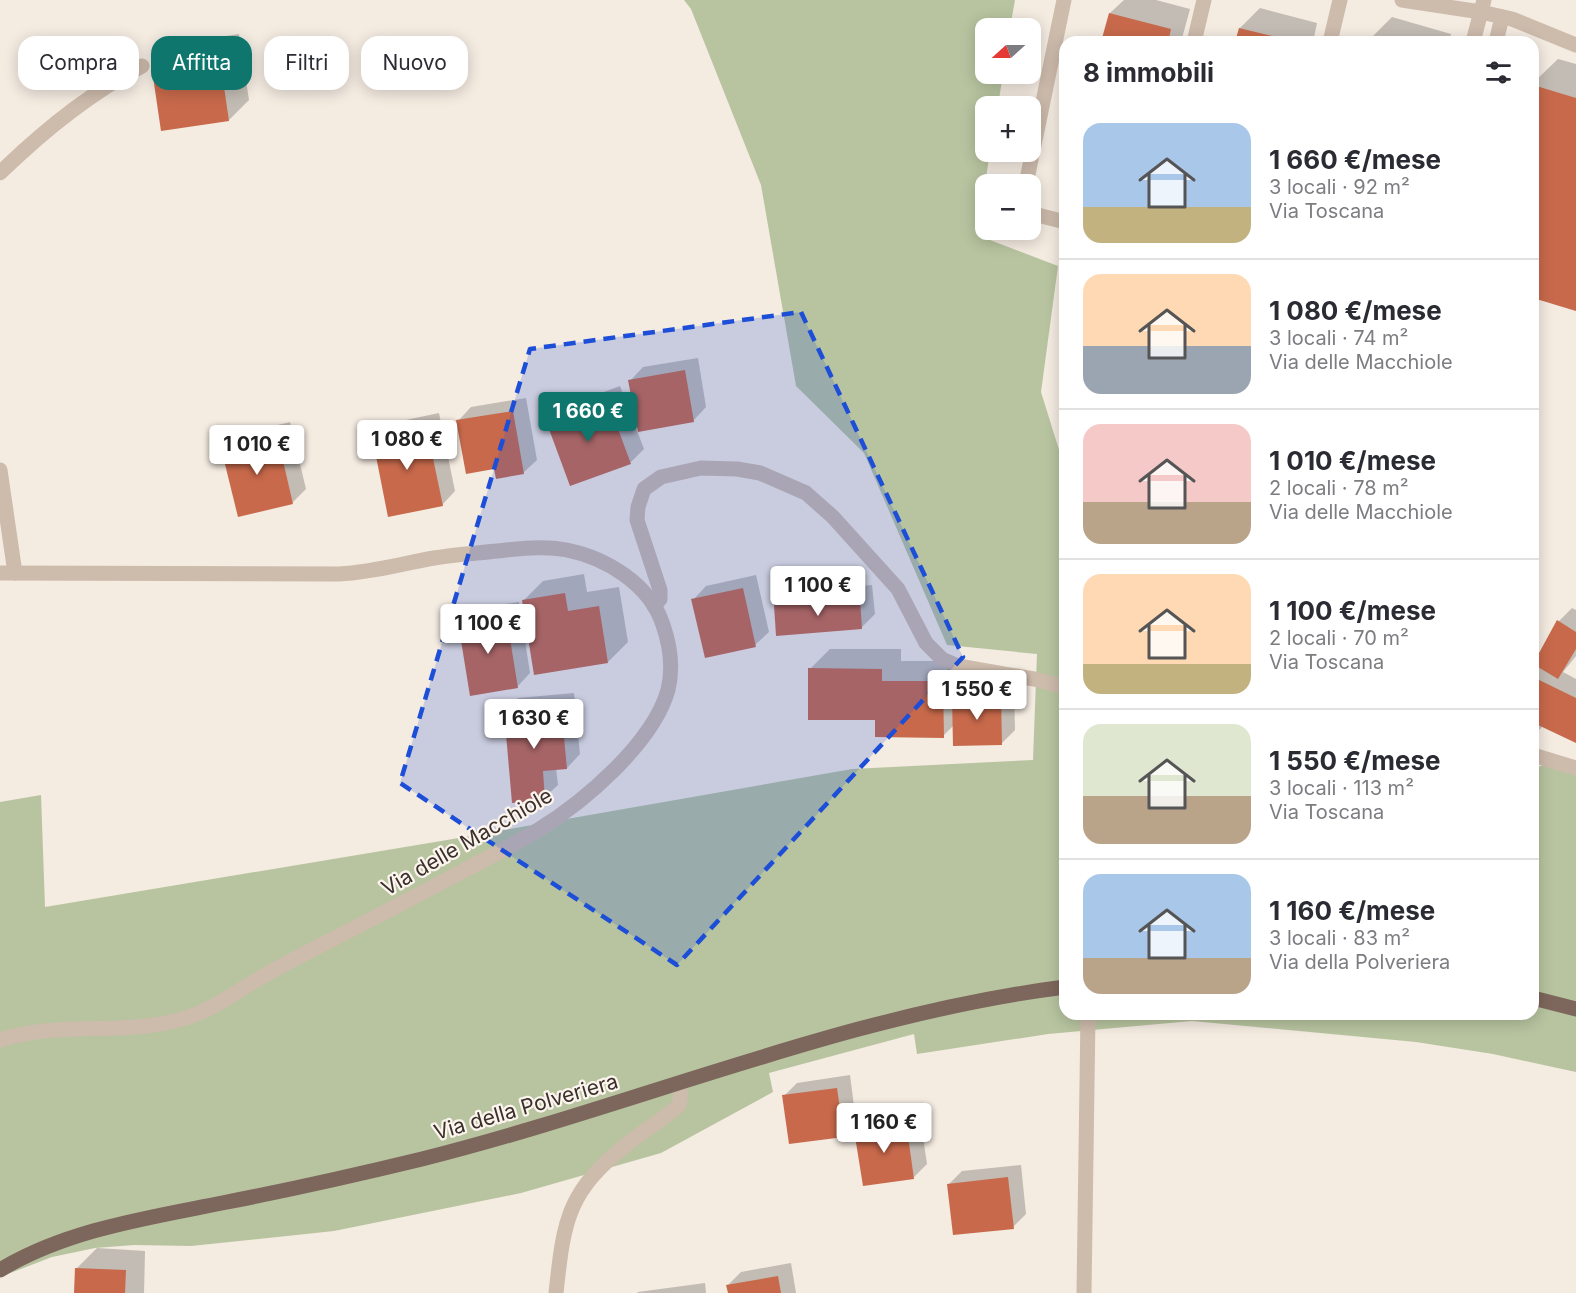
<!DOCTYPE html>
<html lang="it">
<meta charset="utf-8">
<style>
body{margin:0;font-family:Inter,sans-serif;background:#f2f2f3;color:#2b2b33;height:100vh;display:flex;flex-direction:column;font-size:22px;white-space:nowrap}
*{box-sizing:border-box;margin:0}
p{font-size:20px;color:#7c7c81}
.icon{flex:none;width:33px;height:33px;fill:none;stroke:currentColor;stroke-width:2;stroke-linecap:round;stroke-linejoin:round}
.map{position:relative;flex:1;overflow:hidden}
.details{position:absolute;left:1059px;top:36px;width:480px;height:984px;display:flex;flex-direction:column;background:#fff;border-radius:18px;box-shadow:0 3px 15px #0003}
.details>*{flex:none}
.banner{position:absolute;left:18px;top:36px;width:570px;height:54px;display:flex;gap:12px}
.needle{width:39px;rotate:249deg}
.tools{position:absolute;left:975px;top:18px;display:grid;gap:12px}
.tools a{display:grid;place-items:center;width:66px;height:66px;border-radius:12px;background:#fff;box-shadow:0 3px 15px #0003;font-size:30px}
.price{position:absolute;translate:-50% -51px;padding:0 14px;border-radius:6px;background:#fff;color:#222;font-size:20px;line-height:39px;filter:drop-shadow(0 2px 3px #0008)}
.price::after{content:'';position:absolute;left:50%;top:36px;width:18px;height:14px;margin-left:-9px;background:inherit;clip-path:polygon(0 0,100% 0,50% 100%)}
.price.current{background:#0f766e;color:#fff}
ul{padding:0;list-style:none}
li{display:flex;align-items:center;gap:18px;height:150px;padding:0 24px}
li+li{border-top:2px solid #e1e1e2}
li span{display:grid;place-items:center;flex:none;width:168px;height:120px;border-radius:18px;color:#555}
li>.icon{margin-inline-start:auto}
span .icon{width:72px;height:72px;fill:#fffc;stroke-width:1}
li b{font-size:26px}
h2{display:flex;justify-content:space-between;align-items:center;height:72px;padding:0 24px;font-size:26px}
.tag{padding:0 21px;border-radius:18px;background:#fff;box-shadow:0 3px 15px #0003;font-size:21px;line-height:54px}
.tag.current{background:#0f766e;color:#fff}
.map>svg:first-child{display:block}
.green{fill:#b8c4a0}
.shadow{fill:#0003;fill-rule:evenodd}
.building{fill:#c8694b}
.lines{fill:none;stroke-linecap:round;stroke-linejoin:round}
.minor{stroke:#cdbbac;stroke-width:15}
.major{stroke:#7d675c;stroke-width:15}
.marked{fill:#1d4ed8;fill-opacity:0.2;stroke:#1d4ed8;stroke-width:4.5;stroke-dasharray:12 8;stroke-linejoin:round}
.labels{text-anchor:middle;stroke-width:4.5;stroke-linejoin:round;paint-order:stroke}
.street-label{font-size:21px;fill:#3b302b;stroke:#fbf5ee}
</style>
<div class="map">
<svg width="1576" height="1293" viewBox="0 0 1576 1293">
<rect width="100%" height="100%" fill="#f4ebe1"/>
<!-- green -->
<polygon class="green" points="684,0 1015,0 1010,28 986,28 986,74 1003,74 998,106 986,106 986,152 990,152 977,235 1058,266 1041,392 1065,469 1065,1014 1533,1014 1533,767 1576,762 1576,1072 1493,1054 1416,1042 1192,1021 1048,1034 917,1054 914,1034 769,1073 773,1092 661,1153 521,1193 334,1231 191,1246 134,1245 95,1248 52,1257 0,1277 0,802 41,795 45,907 447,840 852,769 1033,760 1037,654 947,645 864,453 796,386 761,185 691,9"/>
<!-- shadow -->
<g class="shadow">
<polygon points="1124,0 1156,0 1190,9 1181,42 1103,42 1110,13"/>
<polygon points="1260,8 1317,23 1313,42 1237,42 1240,28"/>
<polygon points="1392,17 1451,34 1449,42 1370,42 1372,37"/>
<polygon points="239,34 249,100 229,120 153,64 173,44"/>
<polygon points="1558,59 1576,64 1576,309 1533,296 1533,83"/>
<polygon points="698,358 706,407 693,421 630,381 643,367"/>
<polygon points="620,386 644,449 631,462 571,485 548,422 561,408"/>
<polygon points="526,398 537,460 523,473 495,467 458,421 471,407"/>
<polygon points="439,413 455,491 442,505 373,437 387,424"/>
<polygon points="290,422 306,489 292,503 223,448 236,435"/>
<polygon points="584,574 587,592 619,587 628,642 608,662 523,601 543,581"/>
<polygon points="756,575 769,632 755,645 693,600 706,586"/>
<polygon points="872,585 875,614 862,627 775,605 789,592"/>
<polygon points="519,602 530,673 517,687 459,622 473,609"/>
<polygon points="1572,608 1576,610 1576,656 1563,672 1576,679 1576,742 1543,726 1533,736 1533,668 1537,664 1559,621"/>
<path d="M830,649H901V661H962L963,689L967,685L1014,684L1015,730L1001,744L954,725L943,736L877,718L810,669ZM1008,695V698L965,699V696Z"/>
<polygon points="574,693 580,754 567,768 556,768 558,785 544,798 505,711 518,698"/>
<polygon points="850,1075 856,1122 843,1135 784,1096 797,1083"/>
<polygon points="919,1110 927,1164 914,1177 856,1130 869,1117"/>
<polygon points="1021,1165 1026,1214 1013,1227 949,1184 962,1171"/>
<polygon points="97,1248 145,1251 144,1293 76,1293 77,1268"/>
<polygon points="791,1263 796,1293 729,1293 728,1285 741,1272"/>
<polygon points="705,1283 706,1293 637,1293 638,1292"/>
</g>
<!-- building -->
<g class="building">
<polygon points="1109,13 1171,29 1168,42 1101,42"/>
<polygon points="1239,28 1285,39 1293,42 1235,42"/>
<polygon points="219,53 229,121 161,131 151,63"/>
<polygon points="1533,85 1576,98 1576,311 1533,298"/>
<polygon points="685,370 694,422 638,432 628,380"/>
<polygon points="607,399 631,464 570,486 546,421"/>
<polygon points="513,411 524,474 496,479 494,469 466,474 456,420"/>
<polygon points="426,425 443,506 388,517 372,436"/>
<polygon points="277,435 293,504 238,517 221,448"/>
<polygon points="743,588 756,647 705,658 691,599"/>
<polygon points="565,593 568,611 599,606 608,663 534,675 522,600"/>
<polygon points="860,598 862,629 776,636 774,605"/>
<polygon points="506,614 518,688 470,696 458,622"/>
<polygon points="1557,620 1576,632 1576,649 1558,679 1533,664"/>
<polygon points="808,668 882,669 882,681 943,681 944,738 875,737 875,720 808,720"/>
<polygon points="1533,677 1576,698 1576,743 1538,725 1533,736"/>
<polygon points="1001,696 1002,745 953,746 952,697"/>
<polygon points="561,706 567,769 543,771 545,800 512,803 504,711"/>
<polygon points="837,1088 844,1137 789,1144 782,1095"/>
<polygon points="906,1122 914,1179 863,1186 854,1130"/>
<polygon points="1008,1177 1014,1229 953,1235 947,1184"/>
<polygon points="75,1268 126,1270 125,1293 74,1293"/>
<polygon points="778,1276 781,1293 728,1293 726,1285"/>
</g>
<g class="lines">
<!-- minor -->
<g class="minor">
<polyline points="1402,0 1481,12 1512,19 1576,45"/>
<polyline points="1194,42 1204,0"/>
<polyline points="1330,42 1340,0"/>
<polyline points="1473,42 1484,0"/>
<polyline points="1496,42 1502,17"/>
<path d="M0,173C42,132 90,93 142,66"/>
<polyline points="1026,184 1064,0"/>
<polyline points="1030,213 1065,222"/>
<polyline points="0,470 15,573"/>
<path d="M0,573L339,574C374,572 400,564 434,558C458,554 482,553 506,550C527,548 546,546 567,550C606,558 650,584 663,625C670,645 673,669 668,690C653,743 584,802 538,830C509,848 478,863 448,879C410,899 373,919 335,938C310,951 284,964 260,978C239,990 220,1005 197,1014C134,1039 64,1019 0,1040"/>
<polyline points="654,606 660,599 660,590 637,520 638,507 644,489 661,477 701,468 737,469 760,473 806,493 833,517 898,589 926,643 942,659 958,666 1034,679 1065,687"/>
<polyline points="1533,755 1576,768"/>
<path d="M556,1293C564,1217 568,1190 631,1141C645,1130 667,1117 679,1105L681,1096L678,1083"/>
<polyline points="1084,1293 1088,1014"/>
</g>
<!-- major -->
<g class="major">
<polyline points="1533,998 1576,1009"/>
<path d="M0,1270C66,1230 147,1218 222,1203C289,1190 356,1175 422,1159C637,1105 844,1015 1065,987"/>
</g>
</g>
<!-- marked area -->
<path class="marked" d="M801,312L963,657L677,965L400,783L530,349Z"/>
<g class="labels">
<!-- street labels -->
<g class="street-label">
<text transform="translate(467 842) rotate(-30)" y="7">Via delle Macchiole</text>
<text transform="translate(526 1107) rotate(-16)" y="7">Via della Polveriera</text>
</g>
</g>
</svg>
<div class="tools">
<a><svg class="needle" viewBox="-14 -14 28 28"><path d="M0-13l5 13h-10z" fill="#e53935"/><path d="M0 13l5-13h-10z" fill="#7c7c81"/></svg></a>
<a>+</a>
<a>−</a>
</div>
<b class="price current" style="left:588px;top:443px">1 660 €</b>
<b class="price" style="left:407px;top:471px">1 080 €</b>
<b class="price" style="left:257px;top:476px">1 010 €</b>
<b class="price" style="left:818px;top:617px">1 100 €</b>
<b class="price" style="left:488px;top:655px">1 100 €</b>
<b class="price" style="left:977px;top:721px">1 550 €</b>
<b class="price" style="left:534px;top:750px">1 630 €</b>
<b class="price" style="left:884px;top:1154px">1 160 €</b>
<div class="banner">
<a class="tag">Compra</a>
<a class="tag current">Affitta</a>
<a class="tag">Filtri</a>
<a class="tag">Nuovo</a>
</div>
<section class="details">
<h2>8 immobili<svg class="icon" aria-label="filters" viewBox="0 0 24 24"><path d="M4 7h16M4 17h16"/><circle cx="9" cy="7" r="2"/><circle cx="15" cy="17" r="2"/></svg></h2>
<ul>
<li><span style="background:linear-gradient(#a9c7e8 70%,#c2b280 0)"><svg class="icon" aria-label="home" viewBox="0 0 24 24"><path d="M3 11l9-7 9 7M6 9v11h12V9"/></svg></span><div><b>1 660 €/mese</b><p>3 locali · 92 m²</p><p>Via Toscana</p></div></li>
<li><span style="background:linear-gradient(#ffd9b3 60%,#9aa5b1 0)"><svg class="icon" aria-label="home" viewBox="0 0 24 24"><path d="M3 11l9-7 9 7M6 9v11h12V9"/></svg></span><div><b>1 080 €/mese</b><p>3 locali · 74 m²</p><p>Via delle Macchiole</p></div></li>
<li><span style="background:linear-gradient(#f6c9c9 65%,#b9a48a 0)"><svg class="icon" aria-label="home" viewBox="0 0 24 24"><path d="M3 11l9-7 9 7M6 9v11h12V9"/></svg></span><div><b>1 010 €/mese</b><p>2 locali · 78 m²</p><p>Via delle Macchiole</p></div></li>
<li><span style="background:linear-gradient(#ffd9b3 75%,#c2b280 0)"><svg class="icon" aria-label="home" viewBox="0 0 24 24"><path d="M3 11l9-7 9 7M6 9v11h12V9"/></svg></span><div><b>1 100 €/mese</b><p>2 locali · 70 m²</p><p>Via Toscana</p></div></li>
<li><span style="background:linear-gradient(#dfe7d0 60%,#b9a48a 0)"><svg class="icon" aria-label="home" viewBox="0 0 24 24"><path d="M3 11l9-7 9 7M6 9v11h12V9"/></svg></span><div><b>1 550 €/mese</b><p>3 locali · 113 m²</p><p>Via Toscana</p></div></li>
<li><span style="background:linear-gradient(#a9c7e8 70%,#b9a48a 0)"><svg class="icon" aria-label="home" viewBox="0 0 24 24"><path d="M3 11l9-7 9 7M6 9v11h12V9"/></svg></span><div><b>1 160 €/mese</b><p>3 locali · 83 m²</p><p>Via della Polveriera</p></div></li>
</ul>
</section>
</div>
